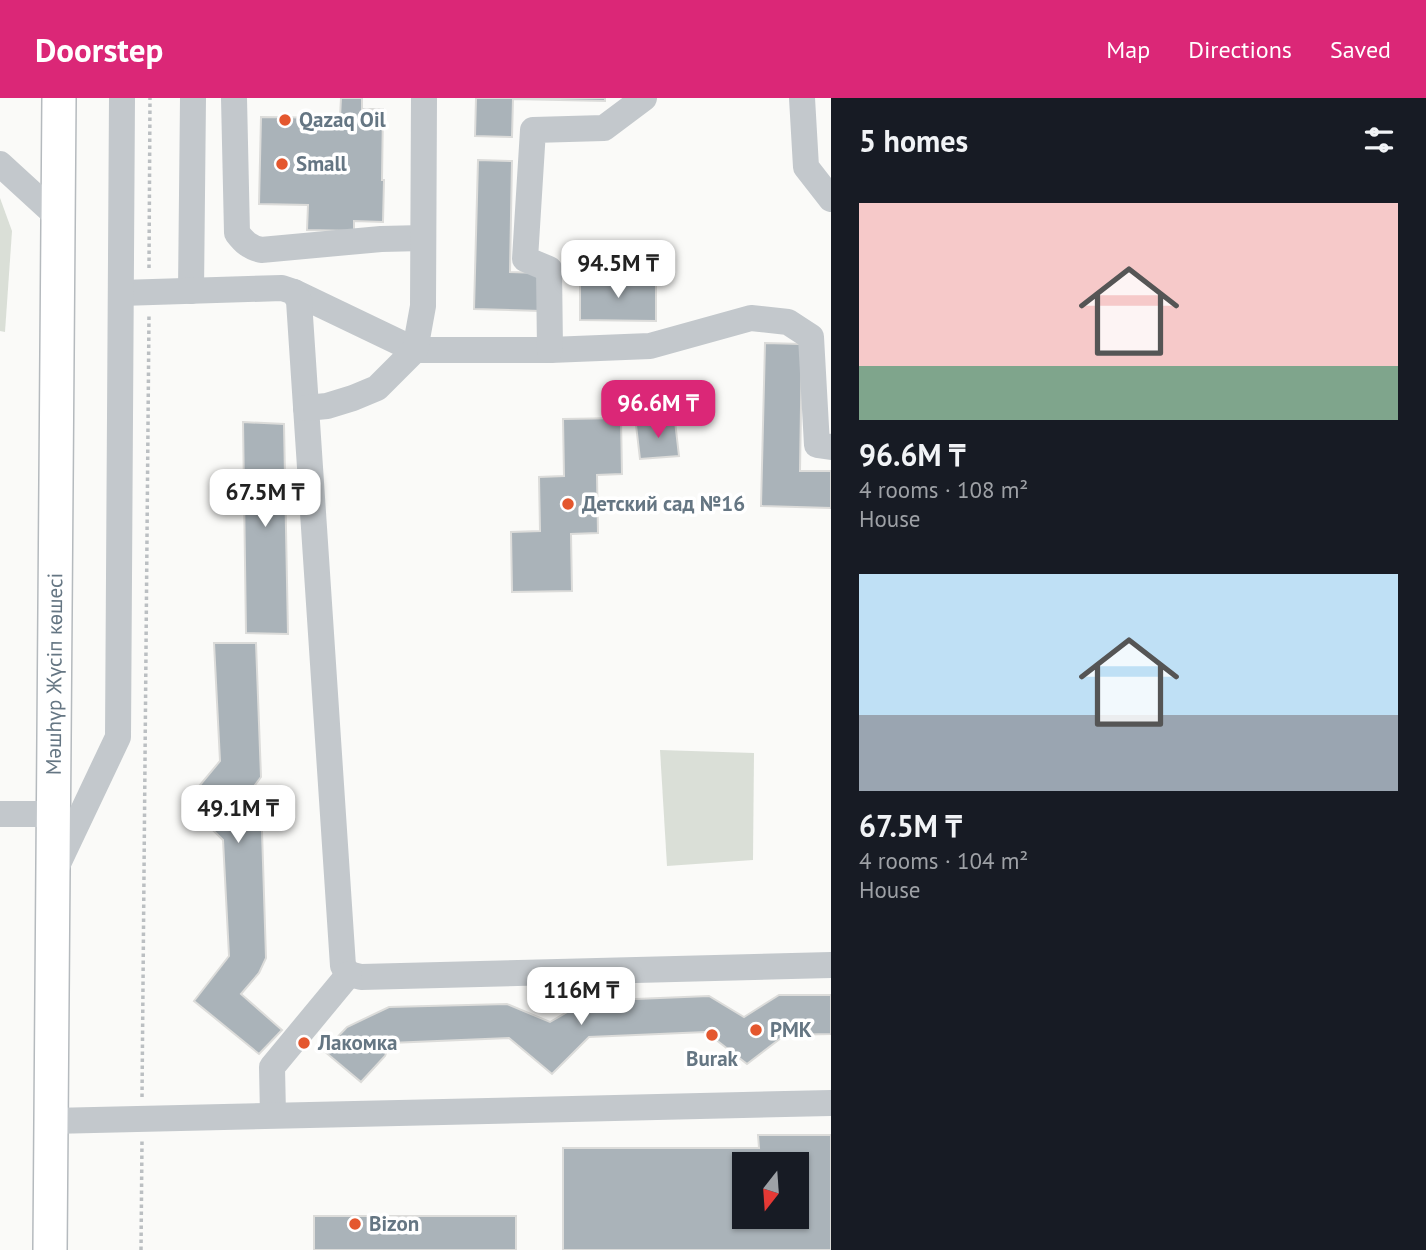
<!DOCTYPE html>
<meta charset="utf-8">
<style>
body{margin:0;font-family:"PT Sans",sans-serif;background:#20242c;color:#f1f3f6;height:100vh;display:flex;flex-direction:column;font-size:26px;white-space:nowrap}
*{box-sizing:border-box;margin:0}
p{font-size:23px;color:#9ea1a6}
.icon{flex:none;width:38px;height:38px;fill:none;stroke:currentColor;stroke-width:2;stroke-linecap:round;stroke-linejoin:round}
.map{position:relative;flex:1;overflow:hidden}
.sheet{display:flex;flex-direction:column;background:#171b24;width:595px}
.sheet>*{flex:none}
.needle{width:46px;rotate:197deg}
.tools{position:absolute;left:732px;top:1054px;display:grid;gap:14px}
.tools a{display:grid;place-items:center;width:77px;height:77px;border-radius:0px;background:#171b24;box-shadow:0 2px 5px #0004;font-size:35px}
.price{position:absolute;translate:-50% -60px;padding:0 16px;border-radius:14px;background:#fff;color:#222;font-size:23px;line-height:46px;filter:drop-shadow(0 2px 4px #0008)}
.price::after{content:'';position:absolute;left:50%;top:42px;width:21px;height:16px;margin-left:-10px;background:inherit;clip-path:polygon(0 0,100% 0,50% 100%)}
.price.current{background:#db2777;color:#fff}
ul{padding:0;list-style:none}
li{display:grid;align-content:center;gap:14px;height:371px;padding:0 28px}
li span{display:grid;place-items:center;height:217px;border-radius:0px;color:#555}
li>.icon{margin-inline-start:auto}
span .icon{width:126px;height:126px;fill:#fffc;stroke-width:1}
li b{font-size:30px}
h2{display:flex;justify-content:space-between;align-items:center;height:84px;padding:0 28px;font-size:30px}
header{display:flex;align-items:center;gap:42px;box-sizing:border-box;height:98px;padding:0 35px;background:#db2777;color:#fff}
header strong{font-size:33px}
nav{display:flex;gap:38px;margin-inline-start:auto;font-size:24px}
main{display:flex;flex:1;min-height:0}
.map>svg:first-child{display:block}
.green{fill:#dadfd7}
.building{fill:#aab3b9;stroke:#dcdcda;stroke-width:2;fill-rule:evenodd}
.lines{fill:none;stroke-linecap:round;stroke-linejoin:round}
.major-casing{stroke:#b5babe;stroke-width:36}
.path{stroke:#bbbfc2;stroke-width:3.5;stroke-dasharray:3.5 3.5;stroke-linecap:butt}
.minor{stroke:#c3c8cc;stroke-width:26}
.major{stroke:#fff;stroke-width:33}
.poi-dot{fill:#e4572e;stroke:#fff;stroke-width:2.5}
.labels{text-anchor:middle;stroke-width:7;stroke-linejoin:round;paint-order:stroke}
.poi-label{font-size:21px;font-weight:bold;fill:#657683;stroke:#fff;text-anchor:start}
.street-label{font-size:21px;fill:#657683;stroke:#fff}
</style>
<header>
<strong>Doorstep</strong>
<nav><a>Map</a><a>Directions</a><a>Saved</a></nav>
</header>
<main>
<div class="map">
<svg width="831" height="1152" viewBox="0 0 831 1152">
<rect width="100%" height="100%" fill="#fafaf8"/>
<!-- green -->
<g class="green">
<polygon points="0,100 12,133 5,234 0,233"/>
<polygon points="660,652 754,655 753,762 667,768"/>
</g>
<!-- building -->
<g class="building">
<polygon points="341,0 362,0 362,11 383,11 382,82 384,82 383,124 354,123 354,133 307,132 308,107 259,106 261,19 340,20"/>
<polygon points="476,0 605,0 605,3 513,1 512,39 475,38"/>
<polygon points="478,62 512,63 510,174 542,175 541,213 474,211"/>
<polygon points="580,181 656,182 656,223 580,222"/>
<polygon points="765,245 802,246 800,373 831,373 831,410 761,408"/>
<polygon points="621,320 622,376 597,377 598,435 571,436 572,493 512,494 511,434 540,433 539,379 564,378 563,321"/>
<polygon points="675,323 679,358 640,361 636,327"/>
<polygon points="243,324 284,326 288,536 246,535"/>
<polygon points="214,545 256,545 261,679 243,703 262,733 266,860 259,875 241,896 282,932 259,956 194,903 229,858 223,742 185,705 220,663"/>
<polygon points="779,897 831,897 831,936 785,937 747,966 706,934 589,939 552,976 509,940 390,945 385,958 361,984 324,953 347,929 389,909 507,906 550,924 586,903 709,898 744,919"/>
<path d="M758,1037H831V1152H563V1050H759ZM744,1066H796V1118H744Z"/>
<rect x="314" y="1118" width="202" height="34"/>
</g>
<g class="lines">
<defs>
<g id="major">
<path id="s1" d="M50,1152L59,0"/>
</g>
</defs>
<!-- major casing -->
<use href="#major" class="major-casing"/>
<!-- path -->
<g class="path">
<polyline points="149,170 150,0"/>
<polyline points="142,999 149,216"/>
<polyline points="141,1152 142,1042"/>
</g>
<!-- minor -->
<g class="minor">
<path d="M234,0L237,135C244,144 249,149 261,152L381,141L423,140"/>
<polyline points="802,0 806,69 831,101"/>
<polyline points="0,66 59,120"/>
<polyline points="191,193 193,0"/>
<polyline points="294,194 415,252 550,252 650,248 751,220 788,224 811,239 817,347 831,349"/>
<polyline points="121,195 282,190 294,194 299,203 343,868 349,876 361,879 831,867"/>
<polyline points="550,252 549,171 525,161 533,32 604,30 644,0"/>
<polyline points="306,310 327,308 353,300 377,290 415,252 423,208 424,0"/>
<polyline points="0,716 54,716"/>
<polyline points="55,772 118,639 122,0"/>
<polyline points="273,1017 272,969 349,876"/>
<polyline points="51,1023 831,1005"/>
</g>
<!-- major -->
<use href="#major" class="major"/>
</g>
<!-- markers -->
<g class="poi-dot">
<circle cx="285" cy="22" r="7"/>
<circle cx="282" cy="66" r="7"/>
<circle cx="568" cy="406" r="7"/>
<circle cx="756" cy="932" r="7"/>
<circle cx="712" cy="937" r="7"/>
<circle cx="304" cy="945" r="7"/>
<circle cx="355" cy="1126" r="7"/>
</g>
<g class="labels">
<!-- poi labels -->
<g class="poi-label">
<text x="299" y="29">Qazaq Oil</text>
<text x="296" y="73">Small</text>
<text x="582" y="413">Детский сад №16</text>
<text x="770" y="939">РМК</text>
<text x="318" y="952">Лакомка</text>
<text x="712" y="968" text-anchor="middle">Burak</text>
<text x="369" y="1133">Bizon</text>
</g>
<!-- street labels -->
<g class="street-label">
<text dy="7" stroke="none"><textPath href="#s1" startOffset="576">Мәшһүр Жүсіп көшесі</textPath></text>
</g>
</g>
</svg>
<div class="tools">
<a><svg class="needle" viewBox="-14 -14 28 28"><path d="M0-13l5 13h-10z" fill="#e53935"/><path d="M0 13l5-13h-10z" fill="#9ea1a6"/></svg></a>
</div>
<b class="price" style="left:618px;top:202px">94.5M ₸</b>
<b class="price current" style="left:658px;top:342px">96.6M ₸</b>
<b class="price" style="left:265px;top:431px">67.5M ₸</b>
<b class="price" style="left:238px;top:747px">49.1M ₸</b>
<b class="price" style="left:581px;top:929px">116M ₸</b>
</div>
<section class="sheet">
<h2>5 homes<svg class="icon" aria-label="filters" viewBox="0 0 24 24"><path d="M4 7h16M4 17h16"/><circle cx="9" cy="7" r="2"/><circle cx="15" cy="17" r="2"/></svg></h2>
<ul>
<li><span style="background:linear-gradient(#f6c9c9 75%,#7fa58c 0)"><svg class="icon" aria-label="home" viewBox="0 0 24 24"><path d="M3 11l9-7 9 7M6 9v11h12V9"/></svg></span><div><b>96.6M ₸</b><p>4 rooms · 108 m²</p><p>House</p></div></li>
<li><span style="background:linear-gradient(#bfe0f5 65%,#9aa5b1 0)"><svg class="icon" aria-label="home" viewBox="0 0 24 24"><path d="M3 11l9-7 9 7M6 9v11h12V9"/></svg></span><div><b>67.5M ₸</b><p>4 rooms · 104 m²</p><p>House</p></div></li>
</ul>
</section>
</main>
